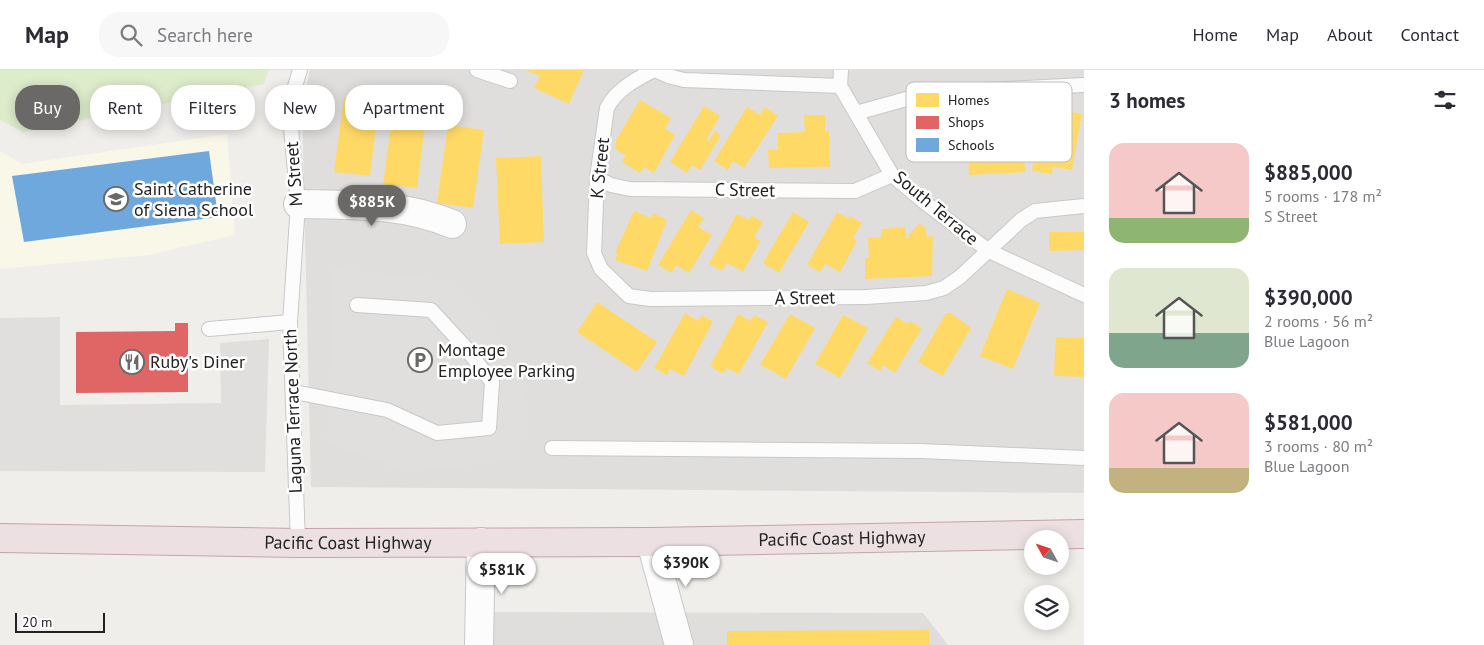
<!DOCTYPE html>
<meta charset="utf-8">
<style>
body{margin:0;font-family:"PT Sans",sans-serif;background:#f7f7f7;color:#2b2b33;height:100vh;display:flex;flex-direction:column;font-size:19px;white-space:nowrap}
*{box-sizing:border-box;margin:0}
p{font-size:16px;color:#7c7c81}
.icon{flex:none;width:28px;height:28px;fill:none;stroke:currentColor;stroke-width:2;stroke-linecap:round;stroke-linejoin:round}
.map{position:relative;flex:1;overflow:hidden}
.panel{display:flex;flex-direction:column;background:#fff;width:400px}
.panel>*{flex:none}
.hud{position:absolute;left:15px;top:15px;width:475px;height:45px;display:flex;gap:10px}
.needle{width:32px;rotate:310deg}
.tools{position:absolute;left:1024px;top:460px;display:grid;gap:10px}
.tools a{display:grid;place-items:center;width:45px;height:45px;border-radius:50%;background:#fff;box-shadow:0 2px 12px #0003;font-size:25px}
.scale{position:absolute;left:15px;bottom:12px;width:90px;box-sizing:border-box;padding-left:5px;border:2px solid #222;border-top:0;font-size:14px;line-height:18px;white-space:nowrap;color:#222;-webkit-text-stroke:4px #fff;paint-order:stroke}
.price{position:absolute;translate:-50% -42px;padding:0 11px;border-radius:18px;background:#fff;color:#222;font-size:16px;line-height:32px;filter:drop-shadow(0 1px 2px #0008)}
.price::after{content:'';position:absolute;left:50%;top:30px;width:15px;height:11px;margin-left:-8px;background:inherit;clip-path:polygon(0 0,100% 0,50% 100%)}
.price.on{background:#6a6968;color:#fff}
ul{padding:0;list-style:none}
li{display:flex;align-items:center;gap:15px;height:125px;padding:0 25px}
li span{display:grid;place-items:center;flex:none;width:140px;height:100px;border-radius:15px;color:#555}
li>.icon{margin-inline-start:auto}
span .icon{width:60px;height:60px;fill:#fffc;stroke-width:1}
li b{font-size:21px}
h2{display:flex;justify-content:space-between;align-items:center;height:60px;padding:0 25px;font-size:21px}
.pill{padding:0 18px;border-radius:20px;background:#fff;box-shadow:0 2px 12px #0003;font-size:18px;line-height:45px}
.pill.on{background:#6a6968;color:#fff}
header{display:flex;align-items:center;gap:30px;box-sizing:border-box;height:70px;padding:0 25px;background:#fff;border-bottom:1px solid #e1e1e2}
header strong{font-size:24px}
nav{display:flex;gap:28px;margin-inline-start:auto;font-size:18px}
.search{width:350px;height:45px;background:#f7f7f7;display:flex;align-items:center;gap:12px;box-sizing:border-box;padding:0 18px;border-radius:20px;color:#7c7c81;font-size:19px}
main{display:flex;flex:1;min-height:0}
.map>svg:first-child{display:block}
.residential{fill:#dfdedc}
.education{fill:#f8f7e8}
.grass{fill:#ddeccb}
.parking{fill:#e0dfde}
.homes{fill:#ffd966}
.shops{fill:#e06666}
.schools{fill:#6fa8dc}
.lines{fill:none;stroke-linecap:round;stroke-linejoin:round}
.lane-casing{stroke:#c9c8c7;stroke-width:16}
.street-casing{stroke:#c9c8c7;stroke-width:30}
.highway-casing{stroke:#c5a2ac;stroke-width:30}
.lane{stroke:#fdfcfc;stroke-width:14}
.street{stroke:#fdfcfc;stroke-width:28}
.highway{stroke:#ece0e2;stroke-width:28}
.labels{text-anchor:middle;stroke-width:5;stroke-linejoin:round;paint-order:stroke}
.street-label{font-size:18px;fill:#222;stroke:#fff}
.poi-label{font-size:18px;fill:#222;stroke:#fff;text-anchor:start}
.key{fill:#fff;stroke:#bdbdbd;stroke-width:1}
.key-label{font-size:14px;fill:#222}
</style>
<header>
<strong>Map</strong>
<div class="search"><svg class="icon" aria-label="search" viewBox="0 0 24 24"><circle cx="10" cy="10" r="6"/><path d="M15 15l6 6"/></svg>Search here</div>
<nav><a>Home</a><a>Map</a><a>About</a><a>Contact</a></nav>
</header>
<main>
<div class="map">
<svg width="1084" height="575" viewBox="0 0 1084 575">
<rect width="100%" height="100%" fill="#f0eeeb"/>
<!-- residential -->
<g class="residential">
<polygon points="310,0 1084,0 1084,423 311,417 302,37"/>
<polygon points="475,542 923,543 948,575 464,575"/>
</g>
<!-- education -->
<polygon class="education" points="227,64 235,165 149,185 0,199 0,81 22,94"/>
<!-- grass -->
<polygon class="grass" points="0,0 269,0 264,14 23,62 0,50"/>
<!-- parking -->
<g class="parking">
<polygon points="333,199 447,211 498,266 522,314 520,389 410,402 327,374"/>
<polygon points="60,247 60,335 221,333 220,273 269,269 265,402 0,401 0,248"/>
</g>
<!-- homes -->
<g class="homes">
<polygon points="525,0 584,0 569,34 534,18 540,6"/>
<polygon points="344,28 379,32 370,106 334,102"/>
<polygon points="640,30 671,48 665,59 675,65 654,103 644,97 640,103 622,92 626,86 615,79 616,70"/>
<polygon points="394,36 427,41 417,118 383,114"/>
<polygon points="704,36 720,46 706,70 709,71 715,61 721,65 700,100 692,95 687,103 670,92"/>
<polygon points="747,37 760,45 765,37 778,46 744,98 733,91 728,100 714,91"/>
<polygon points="1062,40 1082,44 1072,100 1053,97 1052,104 1032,101 1042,42 1061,45"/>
<polygon points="804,45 825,45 825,61 829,61 830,97 769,98 768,80 778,80 778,63 805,62"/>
<polygon points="1028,53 1029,74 1026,74 1027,85 1024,85 1025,102 969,105 967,55"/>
<polygon points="448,55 484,60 473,138 437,133"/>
<polygon points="541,86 544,172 500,174 496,88"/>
<polygon points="691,140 704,148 698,157 712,165 689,203 676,195 672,203 658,195"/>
<polygon points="634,141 651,148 653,143 667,150 647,201 615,190 618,184 615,183"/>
<polygon points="793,142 809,152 779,203 763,193"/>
<polygon points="837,142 849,149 850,146 862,153 853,168 857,171 840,202 825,194 820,202 807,195"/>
<polygon points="737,144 749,150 752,146 763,152 754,167 760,171 743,202 727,193 722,201 709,194"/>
<polygon points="920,153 926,159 927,167 933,166 932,206 865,209 865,188 869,188 868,168 881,167 881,159 906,157 906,168 910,168 908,166"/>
<polygon points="1049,162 1084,162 1084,180 1049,181"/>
<polygon points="1007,219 1040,233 1013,299 980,286"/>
<polygon points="597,232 657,272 637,302 577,262"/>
<polygon points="685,243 698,251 702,245 713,252 684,306 670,299 667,305 654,298"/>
<polygon points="946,243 951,243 971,258 943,306 918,292"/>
<polygon points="738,244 751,251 754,245 768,252 739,304 727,298 723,304 710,296"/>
<polygon points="790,244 815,258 786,309 760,295"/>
<polygon points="843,245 868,258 840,308 815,294"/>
<polygon points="896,247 908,254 910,251 922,258 895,303 883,295 880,301 867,293"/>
<polygon points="1056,267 1084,268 1084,307 1054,306"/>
<polygon points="929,560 929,575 727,575 727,561"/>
</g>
<!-- shops -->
<polygon class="shops" points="175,253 188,253 188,322 76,323 76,262 175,261"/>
<!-- schools -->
<polygon class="schools" points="209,81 218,147 24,172 12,106"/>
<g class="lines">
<defs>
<g id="lane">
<polyline points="477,0 510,11"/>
<path d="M654,0C636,9 616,20 607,38L597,108L594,183L601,199L629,226L650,229L866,227L926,223L944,218L960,207L1021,150L1035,141L1084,136"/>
<polyline points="655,0 668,6 684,10 840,16"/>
<polyline points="841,0 840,16 892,105 924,132 989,181 1084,225"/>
<polyline points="856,43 928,23 1084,15"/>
<polyline points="597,108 611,115 630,119 855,121 892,105"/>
<polyline points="209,259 290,252"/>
<polyline points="294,322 387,340 437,363 489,358 492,312 465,277 431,240 357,235"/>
<polyline points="552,378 921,381 1084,388"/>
<polyline points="298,473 290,252 298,134 289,36 300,0"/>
</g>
<g id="street">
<path d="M298,134C351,135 402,133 452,154"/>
<polyline points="651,472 679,575"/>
<polyline points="479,575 481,472"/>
</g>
<g id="highway">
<path id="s1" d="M0,468L298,473L651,472L1084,464"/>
</g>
</defs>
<!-- lane casing -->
<use href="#lane" class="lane-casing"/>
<!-- street casing -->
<use href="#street" class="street-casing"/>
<!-- highway casing -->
<use href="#highway" class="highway-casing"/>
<!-- lane -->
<use href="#lane" class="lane"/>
<!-- street -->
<use href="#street" class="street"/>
<!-- highway -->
<use href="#highway" class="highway"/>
</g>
<!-- icons -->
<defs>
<symbol id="school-ring" viewBox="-11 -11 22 22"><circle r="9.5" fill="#fff" stroke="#6a6968" stroke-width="1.5"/><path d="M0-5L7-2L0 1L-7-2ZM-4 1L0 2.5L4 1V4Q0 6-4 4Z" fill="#6a6968"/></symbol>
<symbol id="parking-ring" viewBox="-11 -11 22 22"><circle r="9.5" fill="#fff" stroke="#6a6968" stroke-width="1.5"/><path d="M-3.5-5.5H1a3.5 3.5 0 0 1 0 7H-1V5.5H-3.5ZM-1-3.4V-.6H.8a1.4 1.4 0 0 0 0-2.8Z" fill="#6a6968"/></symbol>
<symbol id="restaurant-ring" viewBox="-11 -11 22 22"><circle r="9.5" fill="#fff" stroke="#6a6968" stroke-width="1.5"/><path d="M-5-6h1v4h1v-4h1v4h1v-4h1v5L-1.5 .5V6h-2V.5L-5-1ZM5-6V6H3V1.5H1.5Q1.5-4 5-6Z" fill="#6a6968"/></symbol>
</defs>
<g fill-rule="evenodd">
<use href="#school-ring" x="102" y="115" width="28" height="28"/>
<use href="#parking-ring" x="406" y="276" width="28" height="28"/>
<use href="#restaurant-ring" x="118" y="278" width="28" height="28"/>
</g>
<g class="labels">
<!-- street labels -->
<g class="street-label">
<text transform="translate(600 98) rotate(-84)" y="6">K Street</text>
<text transform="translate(294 104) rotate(-94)" y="6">M Street</text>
<text transform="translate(745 120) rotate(1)" y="6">C Street</text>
<text transform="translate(936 138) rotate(40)" y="6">South Terrace</text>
<text transform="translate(805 228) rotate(-1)" y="6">A Street</text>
<text transform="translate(293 341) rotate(-92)" y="6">Laguna Terrace North</text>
<text dy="6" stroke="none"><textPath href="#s1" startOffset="842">Pacific Coast Highway</textPath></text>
<text dy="6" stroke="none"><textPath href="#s1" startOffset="348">Pacific Coast Highway</textPath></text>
</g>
<!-- poi labels -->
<g class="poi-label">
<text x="134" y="125">Saint Catherine<tspan x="134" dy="21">of Siena School</tspan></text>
<text x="438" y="286">Montage<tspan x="438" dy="21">Employee Parking</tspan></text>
<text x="150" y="298">Ruby's Diner</text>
</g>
</g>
<!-- legend -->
<rect x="906" y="12" width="166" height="80" rx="8" class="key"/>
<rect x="916" y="23" width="23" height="14" fill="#ffd966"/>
<rect x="916" y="46" width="23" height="13" fill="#e06666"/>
<rect x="916" y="68" width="23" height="14" fill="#6fa8dc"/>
<g class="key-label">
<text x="948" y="35">Homes</text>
<text x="948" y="57">Shops</text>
<text x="948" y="80">Schools</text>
</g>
</svg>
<div class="tools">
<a><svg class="needle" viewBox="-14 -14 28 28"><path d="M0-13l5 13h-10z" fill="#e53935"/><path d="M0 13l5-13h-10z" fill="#7c7c81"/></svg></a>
<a><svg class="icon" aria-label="layers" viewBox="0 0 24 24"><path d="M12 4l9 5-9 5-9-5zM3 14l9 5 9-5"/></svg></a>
</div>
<div class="scale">20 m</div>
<b class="price on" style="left:372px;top:157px">$885K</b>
<b class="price" style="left:686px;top:518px">$390K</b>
<b class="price" style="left:502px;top:525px">$581K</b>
<div class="hud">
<a class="pill on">Buy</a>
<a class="pill">Rent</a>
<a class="pill">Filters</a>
<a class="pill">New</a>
<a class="pill">Apartment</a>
</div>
</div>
<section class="panel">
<h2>3 homes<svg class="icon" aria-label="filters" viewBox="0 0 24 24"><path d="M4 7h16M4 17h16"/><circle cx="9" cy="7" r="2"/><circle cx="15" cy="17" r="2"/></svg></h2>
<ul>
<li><span style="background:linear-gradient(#f6c9c9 75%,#8fb573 0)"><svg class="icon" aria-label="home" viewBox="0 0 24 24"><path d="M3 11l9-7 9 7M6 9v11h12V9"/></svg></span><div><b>$885,000</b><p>5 rooms · 178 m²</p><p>S Street</p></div></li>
<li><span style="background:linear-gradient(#dfe7d0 65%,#7fa58c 0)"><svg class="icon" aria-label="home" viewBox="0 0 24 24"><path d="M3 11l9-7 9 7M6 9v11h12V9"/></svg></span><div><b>$390,000</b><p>2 rooms · 56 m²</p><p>Blue Lagoon</p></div></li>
<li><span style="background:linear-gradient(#f6c9c9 75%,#c2b280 0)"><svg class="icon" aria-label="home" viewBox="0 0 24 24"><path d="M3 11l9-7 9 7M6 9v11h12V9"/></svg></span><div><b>$581,000</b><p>3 rooms · 80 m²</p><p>Blue Lagoon</p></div></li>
</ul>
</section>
</main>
